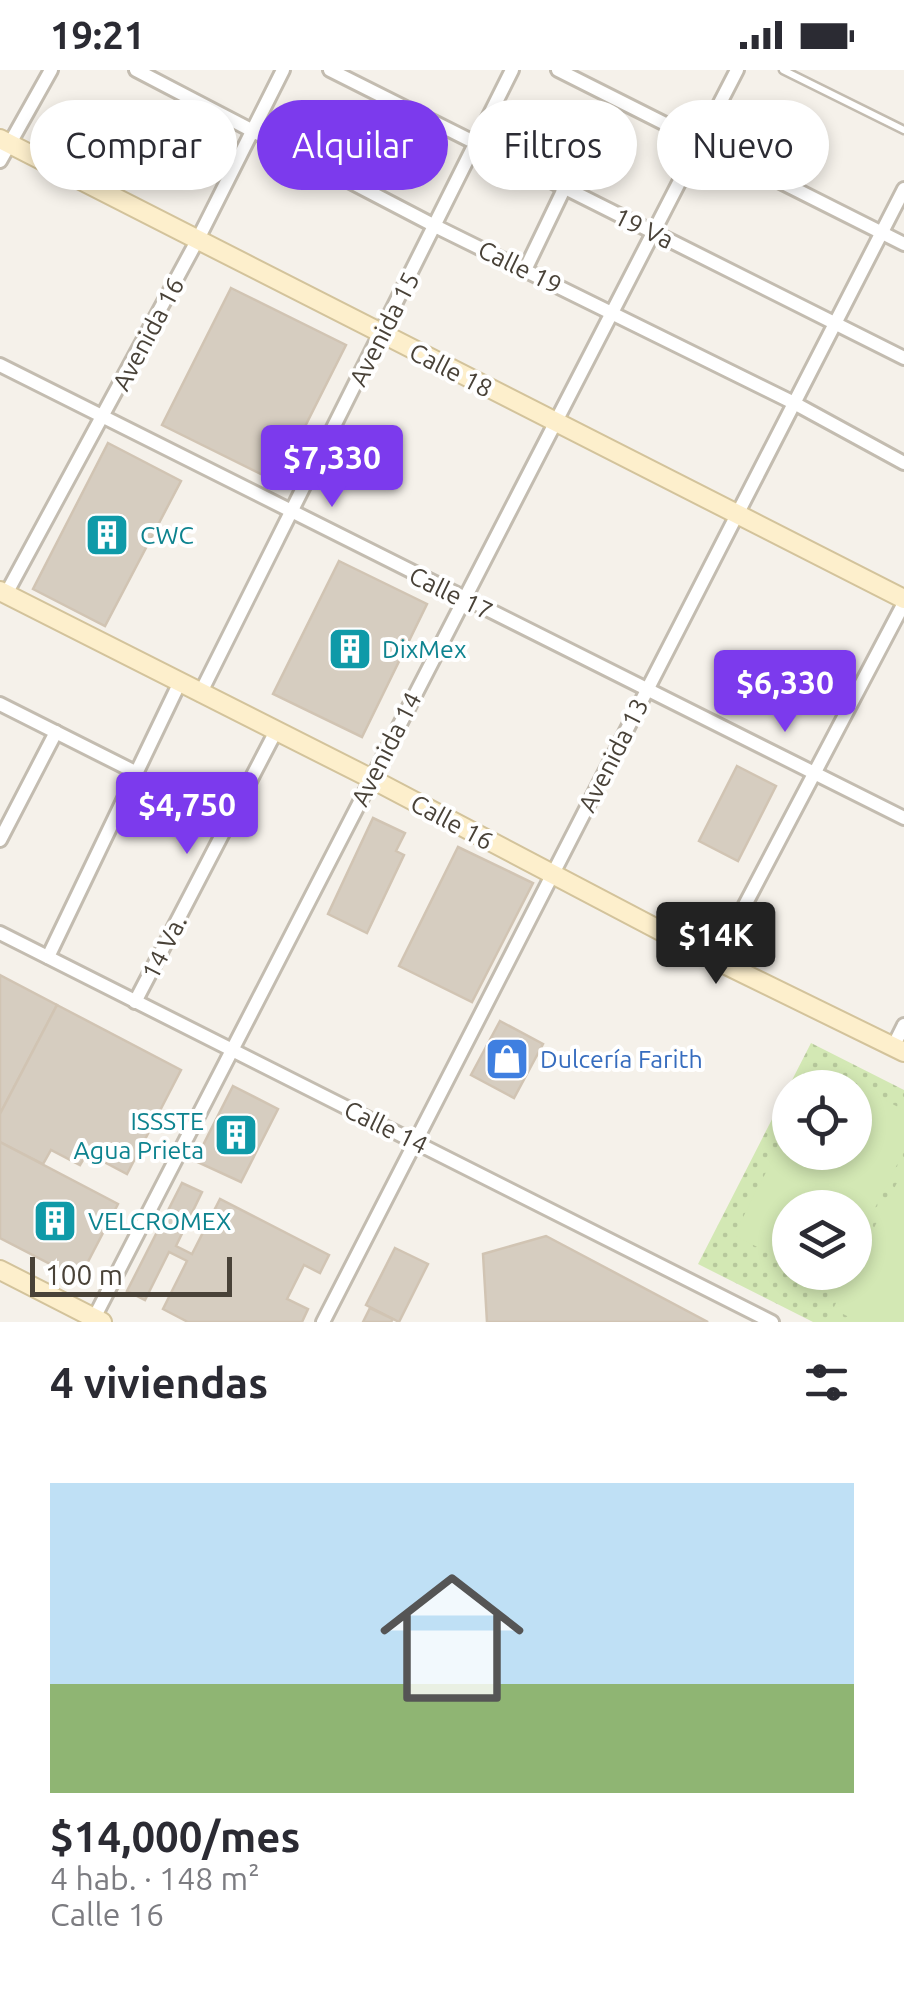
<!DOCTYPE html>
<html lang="es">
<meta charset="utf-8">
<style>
body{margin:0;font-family:Ubuntu,sans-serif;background:#f7f7f7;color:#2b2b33;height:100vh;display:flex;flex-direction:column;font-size:38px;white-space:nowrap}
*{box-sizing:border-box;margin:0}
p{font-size:32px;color:#7c7c81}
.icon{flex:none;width:55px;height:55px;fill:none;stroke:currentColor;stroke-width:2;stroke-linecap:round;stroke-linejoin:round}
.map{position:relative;height:1252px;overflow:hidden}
.panel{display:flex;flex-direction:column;background:#fff;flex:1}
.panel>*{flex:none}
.guide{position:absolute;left:30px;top:30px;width:845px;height:90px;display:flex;gap:20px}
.fabs{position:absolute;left:772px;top:1000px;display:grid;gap:20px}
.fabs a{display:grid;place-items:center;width:100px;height:100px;border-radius:50%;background:#fff;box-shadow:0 5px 15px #0003;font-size:50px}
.scale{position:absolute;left:30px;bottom:25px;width:202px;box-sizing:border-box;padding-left:10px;border:5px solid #494238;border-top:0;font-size:28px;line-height:35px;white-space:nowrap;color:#494238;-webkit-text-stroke:8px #fff;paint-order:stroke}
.price{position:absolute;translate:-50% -85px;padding:0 22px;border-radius:10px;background:#7c3aed;color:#fff;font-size:32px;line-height:65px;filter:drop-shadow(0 2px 5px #0008)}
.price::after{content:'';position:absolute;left:50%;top:60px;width:30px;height:22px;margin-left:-15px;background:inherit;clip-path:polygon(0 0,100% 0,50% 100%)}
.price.selected{background:#222;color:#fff}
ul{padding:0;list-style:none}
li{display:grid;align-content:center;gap:20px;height:530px;padding:0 50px}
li+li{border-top:2px solid #e1e1e2}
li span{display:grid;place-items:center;height:310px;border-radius:0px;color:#555}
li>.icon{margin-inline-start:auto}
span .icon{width:180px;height:180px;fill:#fffc;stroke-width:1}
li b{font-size:42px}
h2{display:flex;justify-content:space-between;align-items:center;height:120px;padding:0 50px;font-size:42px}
.tag{padding:0 35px;border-radius:45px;background:#fff;box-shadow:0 5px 15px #0003;font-size:35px;line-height:90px}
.tag.selected{background:#7c3aed;color:#fff}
.status{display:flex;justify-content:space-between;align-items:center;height:70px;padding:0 50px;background:#fff;direction:ltr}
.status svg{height:28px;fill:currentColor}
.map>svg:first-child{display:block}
.grass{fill:url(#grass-dots);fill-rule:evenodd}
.garden{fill:#d3e8b4}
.building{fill:#d6cdc0;stroke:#d1c4b3;stroke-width:2.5}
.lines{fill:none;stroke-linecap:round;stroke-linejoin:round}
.lane-casing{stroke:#c3bcb0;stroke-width:11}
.street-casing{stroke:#c3bcb0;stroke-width:18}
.secondary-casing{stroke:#d3c39b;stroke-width:22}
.lane{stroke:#fff;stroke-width:6}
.street{stroke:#fff;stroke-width:12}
.secondary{stroke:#fdefcc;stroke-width:18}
.labels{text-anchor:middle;stroke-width:8;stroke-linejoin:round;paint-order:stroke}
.street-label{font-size:25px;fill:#494238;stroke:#fff}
.culture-label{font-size:25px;fill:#0d838f;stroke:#fff;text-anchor:start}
.shop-label{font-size:25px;fill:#366cbe;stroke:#fff;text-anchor:start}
</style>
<div class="status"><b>19:21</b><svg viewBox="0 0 49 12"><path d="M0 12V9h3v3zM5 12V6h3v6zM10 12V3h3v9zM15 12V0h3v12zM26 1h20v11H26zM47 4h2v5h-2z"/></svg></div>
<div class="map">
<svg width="904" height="1252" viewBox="0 0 904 1252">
<defs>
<pattern id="grass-dots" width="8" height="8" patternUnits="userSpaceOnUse" patternTransform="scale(2.5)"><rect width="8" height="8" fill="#d3e8b4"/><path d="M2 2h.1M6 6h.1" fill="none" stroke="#b7c89c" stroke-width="1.8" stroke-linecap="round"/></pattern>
</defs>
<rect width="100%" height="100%" fill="#f5f1ea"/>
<!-- grass -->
<path class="grass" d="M811,973L904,1020V1252H813L698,1194ZM790,1018H855V1082H790ZM790,1138H855V1202H790Z"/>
<!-- garden -->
<g class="garden">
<polygon points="820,997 904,1040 904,1081 855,1177 855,1138 790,1138 790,1194 734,1165 790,1055 790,1082 855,1082 855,1018 809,1017"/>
<polygon points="904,1099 904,1252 859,1252 833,1239 851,1203 855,1202 855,1195"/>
</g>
<!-- building -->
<g class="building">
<polygon points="231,218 346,275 277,412 162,355"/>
<polygon points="108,373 181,411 105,556 33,519"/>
<polygon points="339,491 427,534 362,667 273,624"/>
<polygon points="737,696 776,716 738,791 699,771"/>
<polygon points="373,748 405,763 396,781 404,785 367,863 328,844"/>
<polygon points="458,777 533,813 472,932 399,896"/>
<polygon points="0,905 57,935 0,1044"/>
<polygon points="57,935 181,1000 127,1104 87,1083 80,1095 51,1080 43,1094 0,1072 0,1044"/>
<polygon points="500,951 543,974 514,1028 471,1005"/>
<polygon points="233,1016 278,1039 241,1112 195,1091"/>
<polygon points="0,1072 118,1134 79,1209 0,1168"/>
<polygon points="182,1113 202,1122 176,1176 192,1184 220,1129 329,1185 320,1203 304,1195 287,1229 308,1239 302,1252 188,1252 163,1239 187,1191 169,1182 145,1230 127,1221"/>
<polygon points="546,1166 708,1252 487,1252 483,1184"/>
<polygon points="395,1178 428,1194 399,1252 366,1235"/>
<polygon points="370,1238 393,1249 391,1252 363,1252"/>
</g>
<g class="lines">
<defs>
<polyline id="lane" points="783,0 904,60"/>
<g id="street">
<polyline points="136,0 435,156 794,333 904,393"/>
<polyline points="330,0 904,288"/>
<polyline points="558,0 904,174"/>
<polyline points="0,91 51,0"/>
<polyline points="525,200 564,119"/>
<polyline points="0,295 904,748"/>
<polyline points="6,524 198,169 283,0"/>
<polyline points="200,624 512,0"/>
<polyline points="0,634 137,703"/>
<polyline points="0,770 56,662"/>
<polyline points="0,863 772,1252"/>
<polyline points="48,887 179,614"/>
<polyline points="716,890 904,533"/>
<polyline points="135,932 276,661"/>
<polyline points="893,977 904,955"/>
<polyline points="92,1252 737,0"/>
<polyline points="323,1252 904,119"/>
</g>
<g id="secondary">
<polyline points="0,69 904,529"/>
<polyline points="0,521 370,708 716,890 904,982"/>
<polyline points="0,1200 102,1252"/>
</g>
</defs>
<!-- lane casing -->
<use href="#lane" class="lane-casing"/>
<!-- street casing -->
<use href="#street" class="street-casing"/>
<!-- secondary casing -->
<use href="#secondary" class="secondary-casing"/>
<!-- lane -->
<use href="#lane" class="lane"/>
<!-- street -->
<use href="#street" class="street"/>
<!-- secondary -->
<use href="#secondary" class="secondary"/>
</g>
<!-- icons -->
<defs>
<symbol id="building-square" viewBox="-11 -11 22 22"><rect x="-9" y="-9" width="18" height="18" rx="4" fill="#0f9aa8" stroke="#fff"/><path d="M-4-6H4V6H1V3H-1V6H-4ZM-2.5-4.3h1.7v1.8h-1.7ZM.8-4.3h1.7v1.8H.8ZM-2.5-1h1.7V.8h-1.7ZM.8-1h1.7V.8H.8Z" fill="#fff"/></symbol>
<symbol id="shop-square" viewBox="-11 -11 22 22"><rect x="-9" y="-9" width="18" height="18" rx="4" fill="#3f7fe0" stroke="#fff"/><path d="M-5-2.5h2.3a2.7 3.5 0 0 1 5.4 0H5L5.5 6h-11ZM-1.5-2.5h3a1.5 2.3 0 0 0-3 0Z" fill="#fff"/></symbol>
</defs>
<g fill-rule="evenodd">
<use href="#building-square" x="82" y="440" width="50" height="50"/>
<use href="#building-square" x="325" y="554" width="50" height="50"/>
<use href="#shop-square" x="482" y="964" width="50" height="50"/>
<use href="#building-square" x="211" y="1040" width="50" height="50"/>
<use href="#building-square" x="30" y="1126" width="50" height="50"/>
</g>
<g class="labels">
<!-- street labels -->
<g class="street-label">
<text transform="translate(644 158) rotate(26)" y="9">19 Va</text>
<text transform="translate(520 197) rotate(26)" y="9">Calle 19</text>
<text transform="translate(384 259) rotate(-63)" y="9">Avenida 15</text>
<text transform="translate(148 264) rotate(-62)" y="9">Avenida 16</text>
<text transform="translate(451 300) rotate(27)" y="9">Calle 18</text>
<text transform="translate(451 523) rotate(26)" y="9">Calle 17</text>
<text transform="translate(386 679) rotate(-63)" y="9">Avenida 14</text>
<text transform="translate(613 685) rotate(-63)" y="9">Avenida 13</text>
<text transform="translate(452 752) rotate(28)" y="9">Calle 16</text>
<text transform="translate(164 877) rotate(-63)" y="9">14 Va.</text>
<text transform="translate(386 1057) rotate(26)" y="9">Calle 14</text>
</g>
<!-- culture labels -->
<g class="culture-label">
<text x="140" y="474">CWC</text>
<text x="382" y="588">DixMex</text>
<text x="204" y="1060" text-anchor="end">ISSSTE<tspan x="204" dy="29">Agua Prieta</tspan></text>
<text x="88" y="1160">VELCROMEX</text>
</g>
<!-- shop labels -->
<g class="shop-label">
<text x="540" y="998">Dulcería Farith</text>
</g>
</g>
</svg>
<div class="fabs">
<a><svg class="icon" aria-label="locate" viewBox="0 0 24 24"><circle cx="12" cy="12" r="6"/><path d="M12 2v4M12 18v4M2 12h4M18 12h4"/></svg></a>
<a><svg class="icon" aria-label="layers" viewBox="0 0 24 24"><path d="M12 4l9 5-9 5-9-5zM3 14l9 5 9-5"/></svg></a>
</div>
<div class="scale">100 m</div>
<b class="price" style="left:332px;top:440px">$7,330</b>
<b class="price" style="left:785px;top:665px">$6,330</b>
<b class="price" style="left:187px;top:787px">$4,750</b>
<b class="price selected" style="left:716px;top:917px">$14K</b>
<div class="guide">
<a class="tag">Comprar</a>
<a class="tag selected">Alquilar</a>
<a class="tag">Filtros</a>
<a class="tag">Nuevo</a>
</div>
</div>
<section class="panel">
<h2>4 viviendas<svg class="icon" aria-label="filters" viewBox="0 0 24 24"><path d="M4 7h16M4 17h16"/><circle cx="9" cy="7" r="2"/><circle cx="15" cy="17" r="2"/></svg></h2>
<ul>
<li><span style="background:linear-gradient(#bfe0f5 65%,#8fb573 0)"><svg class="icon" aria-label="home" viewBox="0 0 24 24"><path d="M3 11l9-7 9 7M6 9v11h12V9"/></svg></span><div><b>$14,000/mes</b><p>4 hab. · 148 m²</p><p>Calle 16</p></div></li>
</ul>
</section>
